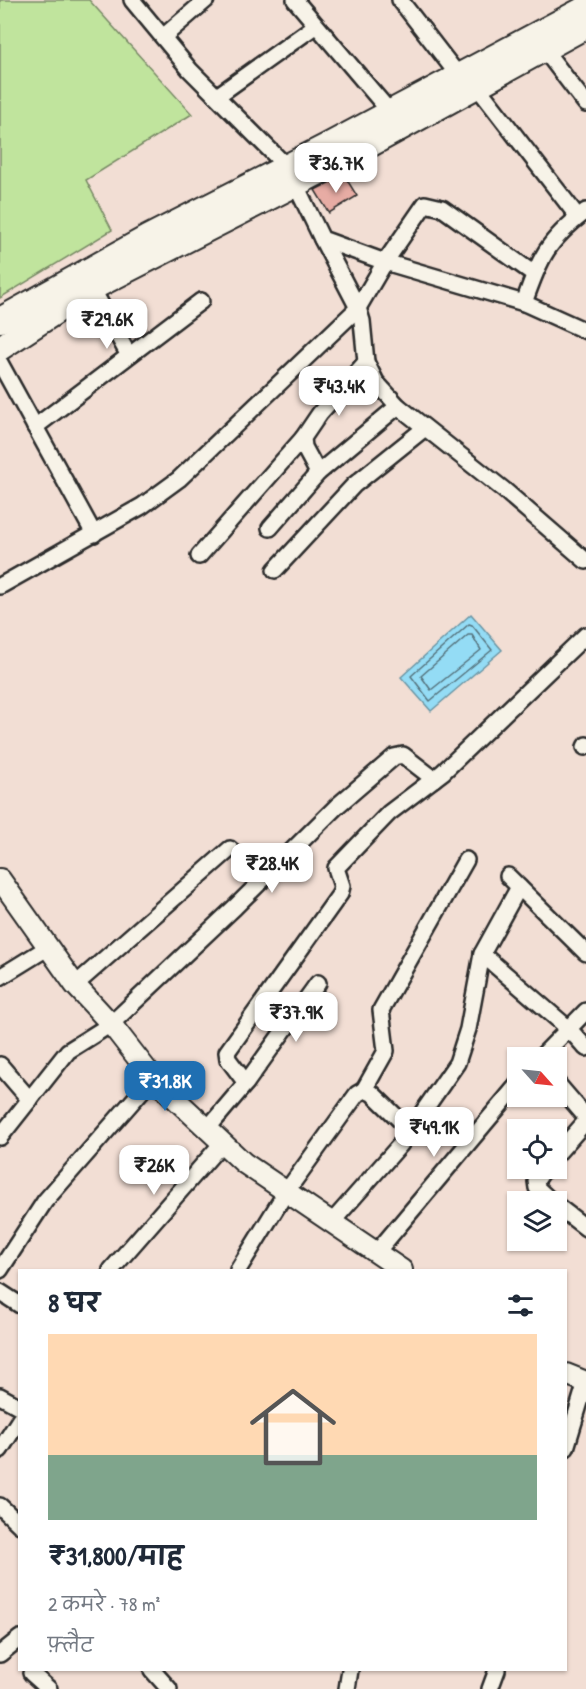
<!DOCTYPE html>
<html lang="hi">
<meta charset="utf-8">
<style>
body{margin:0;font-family:"Patrick Hand","Playpen Sans Deva",sans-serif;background:#f6f6f7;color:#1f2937;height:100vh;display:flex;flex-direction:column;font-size:22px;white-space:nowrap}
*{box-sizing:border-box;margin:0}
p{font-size:20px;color:#747a83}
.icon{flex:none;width:33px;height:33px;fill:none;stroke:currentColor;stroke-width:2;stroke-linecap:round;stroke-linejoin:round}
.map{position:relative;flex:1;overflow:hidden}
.sheet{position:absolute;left:18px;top:1269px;width:549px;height:402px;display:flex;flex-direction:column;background:#fff;border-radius:0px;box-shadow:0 2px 4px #0004}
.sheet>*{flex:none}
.needle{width:39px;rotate:117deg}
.buttons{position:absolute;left:507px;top:1047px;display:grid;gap:12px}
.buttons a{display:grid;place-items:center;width:60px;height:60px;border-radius:0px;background:#fff;box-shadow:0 2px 4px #0004;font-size:30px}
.price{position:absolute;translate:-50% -51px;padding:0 14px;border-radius:12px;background:#fff;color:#222;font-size:20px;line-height:39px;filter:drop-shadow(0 2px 3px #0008)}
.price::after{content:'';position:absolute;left:50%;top:36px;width:18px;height:14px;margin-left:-9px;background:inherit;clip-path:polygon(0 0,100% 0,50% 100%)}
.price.current{background:#1f6fb2;color:#fff}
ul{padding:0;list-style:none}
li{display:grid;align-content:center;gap:12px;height:318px;padding:0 30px}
li span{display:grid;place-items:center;height:186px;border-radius:0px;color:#555}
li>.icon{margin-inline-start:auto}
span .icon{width:108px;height:108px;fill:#fffc;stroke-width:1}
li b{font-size:26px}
h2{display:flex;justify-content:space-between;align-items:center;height:72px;padding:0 30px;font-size:26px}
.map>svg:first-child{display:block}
.green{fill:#c0e49d;stroke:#768864;stroke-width:1.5}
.water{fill:#94dcf5;stroke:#6a95a4;stroke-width:1.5}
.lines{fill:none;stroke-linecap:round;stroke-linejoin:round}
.shore{stroke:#55727c;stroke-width:1.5}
.building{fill:#e7aca4;stroke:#2b2b2b;stroke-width:1.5}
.minor-casing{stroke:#2b2b2b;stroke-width:20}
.tertiary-casing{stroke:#2b2b2b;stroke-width:24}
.primary-casing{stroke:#2b2b2b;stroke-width:28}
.minor{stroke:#f7f3e8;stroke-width:15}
.tertiary{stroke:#f7f3e8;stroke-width:20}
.primary{stroke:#f7f3e8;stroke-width:24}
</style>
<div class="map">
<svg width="586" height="1689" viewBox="0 0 586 1689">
<rect width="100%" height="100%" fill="#f2ded4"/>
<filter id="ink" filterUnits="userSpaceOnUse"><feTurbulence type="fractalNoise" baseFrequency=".0167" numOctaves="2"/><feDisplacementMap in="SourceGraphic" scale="12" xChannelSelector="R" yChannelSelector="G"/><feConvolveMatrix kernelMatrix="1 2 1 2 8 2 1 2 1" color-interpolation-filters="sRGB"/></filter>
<g filter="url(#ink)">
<!-- green -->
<polygon class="green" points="0,0 89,0 192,114 86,180 112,230 0,298"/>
<!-- water -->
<polygon class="water" points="471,614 502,650 431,711 401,677"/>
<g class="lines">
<!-- shore -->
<g class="shore">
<polygon points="469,624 472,625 492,650 430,701 411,676"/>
<polygon points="468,635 472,635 481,650 431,690 421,676"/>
</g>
</g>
<!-- building -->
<polygon class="building" points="344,175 357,196 329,213 315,190"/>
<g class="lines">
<defs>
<g id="minor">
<polyline points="132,0 190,70 287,167 322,239 385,262 524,303 586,331"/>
<polyline points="295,0 390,112"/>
<polyline points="400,0 458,75"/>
<polyline points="163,37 206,0"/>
<polyline points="543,48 586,104"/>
<polyline points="476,85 578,217"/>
<polyline points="217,96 315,26"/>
<polyline points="322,239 358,308 362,321 366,362 376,382 398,406 504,490 586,561"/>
<polyline points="92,288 128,354"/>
<path d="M524,303C540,257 547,241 586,211"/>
<polyline points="0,363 94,534"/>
<polyline points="35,427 201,301"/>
<polyline points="318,473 304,447 303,438 320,413 366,362"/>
<polyline points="270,528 318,473 398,406"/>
<polyline points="199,556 303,438"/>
<polyline points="275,570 354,485 425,428"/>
<polyline points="0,586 142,506 179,479 358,308 385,262 425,204 442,208 534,274"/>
<polyline points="585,747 586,745"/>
<polyline points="508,876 586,953"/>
<polyline points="482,954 569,1029 586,1048"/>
<polyline points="0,977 47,948"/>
<polyline points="75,985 230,849"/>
<polyline points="540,1058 586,1011"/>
<polyline points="0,1065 30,1100"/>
<polyline points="556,1082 586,1117"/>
<polyline points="246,1083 318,983"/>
<polyline points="364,1090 386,1051 381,1010 466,860"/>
<polyline points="208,1128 246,1083 228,1059 227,1052 340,894 342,886 336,868 389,813 443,772 586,635"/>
<polyline points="0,1137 68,1051 111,1024 235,907 337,806 394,757 403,755 434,779"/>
<polyline points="556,1155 586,1121"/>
<polyline points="545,1168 536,1181 537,1188 552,1202"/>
<polyline points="556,1205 586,1228"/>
<polyline points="332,1222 400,1145 457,1063 468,1029 482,954 519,887"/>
<polyline points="376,1253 518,1084"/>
<polyline points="0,1270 45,1201 153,1078"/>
<polyline points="111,1270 223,1142"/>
<polyline points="238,1270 286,1192 357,1094 364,1090 372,1093 410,1130"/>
<polyline points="0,1292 20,1305"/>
<polyline points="0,1396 20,1407"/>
<polyline points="566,1448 586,1382"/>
<polyline points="0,1450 20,1419"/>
<polyline points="0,1506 20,1525"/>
<polyline points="0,1654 20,1638"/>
<polyline points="152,1670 169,1689"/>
<polyline points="31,1673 49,1689"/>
<polyline points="347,1689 350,1670"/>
<polyline points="490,1689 497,1670"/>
</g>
<g id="tertiary">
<polyline points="0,879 75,985 111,1024 153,1078 244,1163 402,1270"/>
<polyline points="566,1374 586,1382"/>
</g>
<g id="primary">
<polyline points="0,320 147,238 327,146 586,8"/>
<polyline points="0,348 92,288 333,165 586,26"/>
</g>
</defs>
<!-- minor casing -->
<use href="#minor" class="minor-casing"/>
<!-- tertiary casing -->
<use href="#tertiary" class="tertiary-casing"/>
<!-- primary casing -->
<use href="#primary" class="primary-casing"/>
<!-- minor -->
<use href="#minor" class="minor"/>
<!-- tertiary -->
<use href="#tertiary" class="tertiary"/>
<!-- primary -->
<use href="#primary" class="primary"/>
</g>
</g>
</svg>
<div class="buttons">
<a><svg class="needle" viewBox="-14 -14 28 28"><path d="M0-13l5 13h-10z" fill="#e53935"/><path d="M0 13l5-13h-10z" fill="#747a83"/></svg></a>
<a><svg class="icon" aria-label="locate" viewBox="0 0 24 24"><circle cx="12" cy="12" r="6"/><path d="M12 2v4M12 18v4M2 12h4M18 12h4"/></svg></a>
<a><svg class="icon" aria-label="layers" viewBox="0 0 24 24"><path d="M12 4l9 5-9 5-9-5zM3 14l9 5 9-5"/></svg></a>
</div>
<b class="price" style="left:336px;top:194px">₹36.7K</b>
<b class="price" style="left:107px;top:350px">₹29.6K</b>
<b class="price" style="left:339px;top:417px">₹43.4K</b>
<b class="price" style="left:272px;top:894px">₹28.4K</b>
<b class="price" style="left:296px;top:1043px">₹37.9K</b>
<b class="price current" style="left:165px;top:1112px">₹31.8K</b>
<b class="price" style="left:434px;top:1158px">₹49.1K</b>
<b class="price" style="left:154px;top:1196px">₹26K</b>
<section class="sheet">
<h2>8 घर<svg class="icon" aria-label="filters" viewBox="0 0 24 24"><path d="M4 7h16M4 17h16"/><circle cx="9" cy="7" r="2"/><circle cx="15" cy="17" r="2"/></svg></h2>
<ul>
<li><span style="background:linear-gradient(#ffd9b3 65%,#7fa58c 0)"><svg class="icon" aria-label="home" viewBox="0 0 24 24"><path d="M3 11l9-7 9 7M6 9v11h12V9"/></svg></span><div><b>₹31,800/माह</b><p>2 कमरे · 78 m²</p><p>फ़्लैट</p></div></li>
</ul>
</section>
</div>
